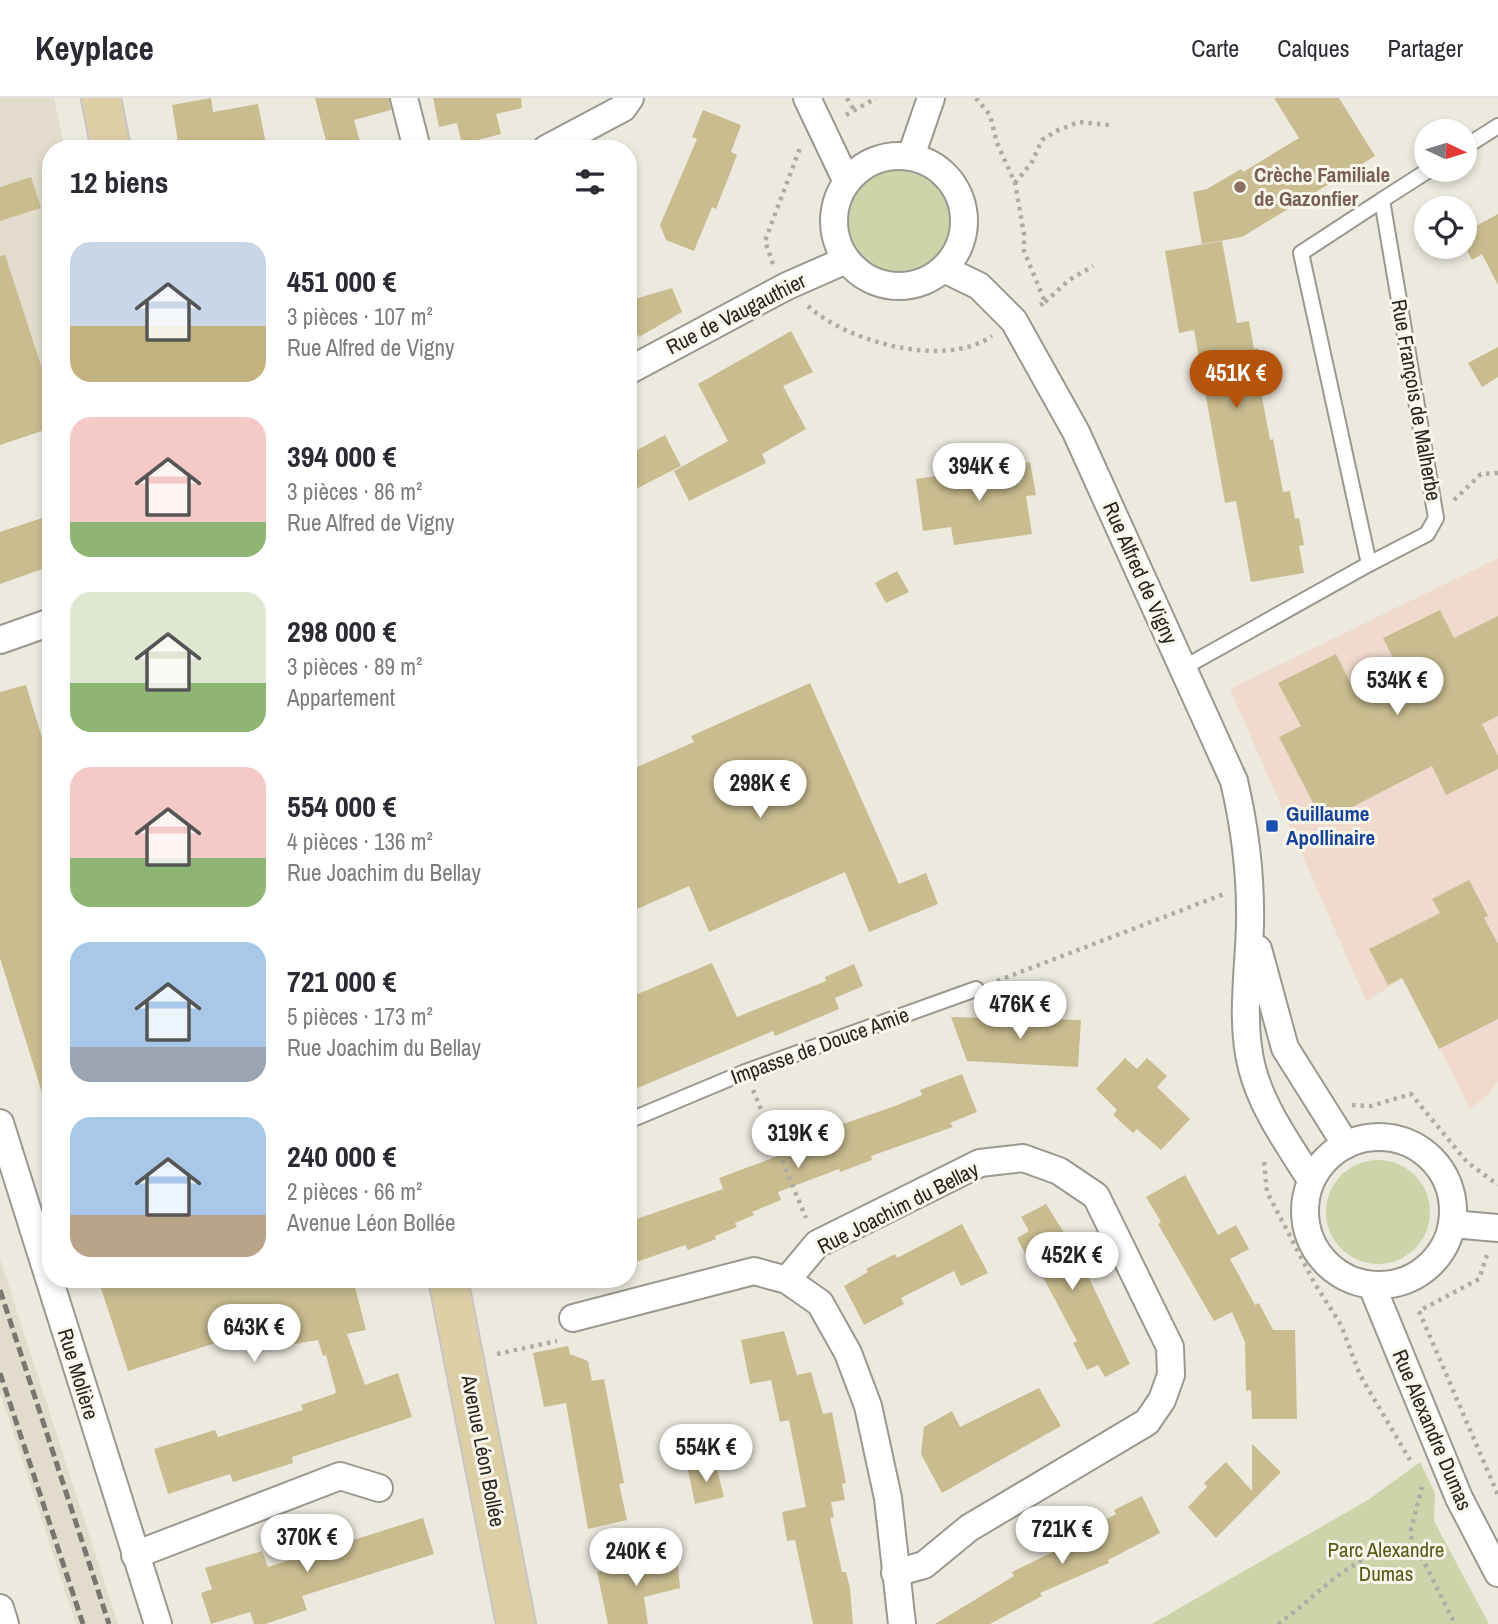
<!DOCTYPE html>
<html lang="fr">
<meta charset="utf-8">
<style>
body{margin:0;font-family:"Archivo Narrow",sans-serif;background:#f7f7f7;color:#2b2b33;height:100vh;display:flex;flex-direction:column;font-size:26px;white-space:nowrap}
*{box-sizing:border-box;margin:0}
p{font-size:23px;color:#7c7c81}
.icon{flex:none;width:38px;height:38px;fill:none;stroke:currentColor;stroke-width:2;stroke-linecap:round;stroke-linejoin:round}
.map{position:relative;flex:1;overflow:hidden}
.drawer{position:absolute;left:42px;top:42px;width:595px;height:1148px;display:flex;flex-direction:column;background:#fff;border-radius:28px;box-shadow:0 4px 10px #0003}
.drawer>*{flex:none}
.needle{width:46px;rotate:94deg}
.fabs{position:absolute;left:1414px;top:21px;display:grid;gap:14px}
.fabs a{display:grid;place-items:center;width:63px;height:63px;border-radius:50%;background:#fff;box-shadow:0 4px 10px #0003;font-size:35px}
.price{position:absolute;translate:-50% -60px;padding:0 16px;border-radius:24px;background:#fff;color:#222;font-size:23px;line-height:46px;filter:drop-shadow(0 2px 4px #0008)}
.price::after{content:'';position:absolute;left:50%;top:42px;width:21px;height:16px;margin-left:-10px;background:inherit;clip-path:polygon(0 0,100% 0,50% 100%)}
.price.selected{background:#b45309;color:#fff}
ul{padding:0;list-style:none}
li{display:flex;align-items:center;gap:21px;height:175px;padding:0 28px}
li span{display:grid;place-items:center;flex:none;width:196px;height:140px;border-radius:21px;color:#555}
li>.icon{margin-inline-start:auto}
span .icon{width:84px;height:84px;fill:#fffc;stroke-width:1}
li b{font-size:30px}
h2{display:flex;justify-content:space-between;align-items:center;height:84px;padding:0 28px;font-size:30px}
header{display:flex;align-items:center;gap:42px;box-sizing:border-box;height:98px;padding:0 35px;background:#fff;border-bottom:2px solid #e1e1e2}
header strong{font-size:33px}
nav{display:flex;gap:38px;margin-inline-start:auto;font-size:24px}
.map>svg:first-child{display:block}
.built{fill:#e1dccb}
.education{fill:#f0dacd}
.green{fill:#cdd4aa}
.building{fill:#c9bd90}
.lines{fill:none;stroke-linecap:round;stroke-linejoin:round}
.service-casing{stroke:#9b988f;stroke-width:18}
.minor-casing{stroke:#9b988f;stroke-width:30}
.primary-casing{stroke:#c7c6c6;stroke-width:42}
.path{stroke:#afaca5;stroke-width:4.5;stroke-dasharray:3.5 5;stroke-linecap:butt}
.service{stroke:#fff;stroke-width:14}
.minor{stroke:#fff;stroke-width:26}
.primary{stroke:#dccfa6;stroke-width:38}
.rail{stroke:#787671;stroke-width:5;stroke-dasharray:10 5;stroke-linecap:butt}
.education-dot{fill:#8d6e63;stroke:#f9f6ec;stroke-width:2.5}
.transit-dot{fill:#1a4fb4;stroke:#f9f6ec;stroke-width:2.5}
.labels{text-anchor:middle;stroke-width:6;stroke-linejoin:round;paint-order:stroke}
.education-label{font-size:21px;font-weight:bold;fill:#785e54;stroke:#f9f6ec;text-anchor:start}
.street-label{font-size:21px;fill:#262522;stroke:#f9f6ec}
.transit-label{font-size:21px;font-weight:bold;fill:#164399;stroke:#f9f6ec;text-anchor:start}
.park-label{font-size:21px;fill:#545b13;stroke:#f9f6ec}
</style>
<header>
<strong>Keyplace</strong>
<nav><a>Carte</a><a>Calques</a><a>Partager</a></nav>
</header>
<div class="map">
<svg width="1498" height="1526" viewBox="0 0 1498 1526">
<rect width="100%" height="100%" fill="#ece9df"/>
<!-- built -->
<g class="built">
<polygon points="0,0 54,0 65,51 51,51 51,315 0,332"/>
<polygon points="0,1162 0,1161 118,1526 76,1526 0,1294"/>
</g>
<!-- education -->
<polygon class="education" points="1498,460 1498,983 1489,996 1470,1011 1405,879 1366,903 1230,591"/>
<!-- green -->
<g class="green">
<circle cx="899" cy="123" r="65"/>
<circle cx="1378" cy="1114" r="52"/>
<polygon points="1420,1364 1435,1395 1434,1423 1489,1526 1152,1526 1368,1402"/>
</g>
<!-- building -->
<g class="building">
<polygon points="211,0 213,14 258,6 267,51 179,51 172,7"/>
<polygon points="315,0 389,0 391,12 354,22 362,51 328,51"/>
<polygon points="433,0 521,0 522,10 496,16 501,36 462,46 457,25 439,29"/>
<polygon points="1274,0 1339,0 1375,58 1242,139 1202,146 1193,94 1207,91 1241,71 1243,74 1299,40"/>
<polygon points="703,12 741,27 731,54 737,57 716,111 712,109 694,153 666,142 660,127 697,41 692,39"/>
<polygon points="31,79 41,110 0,123 0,89"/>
<polygon points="1498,116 1498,187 1482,156 1472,162 1465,148 1465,134"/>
<polygon points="1222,143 1237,225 1249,223 1254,251 1258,250 1263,277 1258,278 1270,342 1273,341 1283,394 1290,393 1295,421 1299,420 1304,447 1299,448 1304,475 1251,484 1236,403 1225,405 1194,232 1179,235 1165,153"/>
<polygon points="5,157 51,298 51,330 0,347 0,158"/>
<polygon points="672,190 682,214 639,239 636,233 628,238 628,203"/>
<polygon points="791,233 813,274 783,288 806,331 762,356 766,365 689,403 674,373 728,343 698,286"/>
<polygon points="1498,249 1498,279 1482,289 1468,265"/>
<polygon points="665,337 681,368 628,395 628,357"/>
<polygon points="1030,364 1036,397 1026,398 1032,436 954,447 951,429 923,433 916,381"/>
<polygon points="51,417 51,468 0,486 0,434"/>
<polygon points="897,473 909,494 886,505 875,485"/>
<polygon points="1440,512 1454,540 1498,518 1498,618 1482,626 1498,658 1498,671 1446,697 1432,668 1323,724 1279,639 1301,628 1278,585 1336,556 1357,598 1401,575 1383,540"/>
<polygon points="810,585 899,786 926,775 938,806 869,834 845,774 709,834 689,788 628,815 628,673 694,644 691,638"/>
<polygon points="26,587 45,650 51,648 51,1003 45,1004 0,860 0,594"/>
<polygon points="1469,782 1488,818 1484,820 1498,846 1498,921 1439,951 1402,880 1388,887 1369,851 1440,815 1432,801"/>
<polygon points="712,865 737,919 826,883 825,879 854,866 863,888 835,900 839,911 775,938 773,933 628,994 628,900"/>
<polygon points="951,919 1081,922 1078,969 967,963"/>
<polygon points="1125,960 1137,971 1147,960 1167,978 1157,989 1190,1021 1161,1052 1137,1031 1133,1035 1113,1017 1117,1012 1096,991"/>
<polygon points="962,976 977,1014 950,1025 953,1029 871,1058 872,1062 840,1074 839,1071 778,1094 781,1102 752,1114 754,1117 735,1125 737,1129 715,1138 716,1141 688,1152 685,1147 628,1167 628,1124 723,1091 719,1080 800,1050 797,1042 895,1008 922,997 920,992"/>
<polygon points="1185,1077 1218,1137 1236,1127 1249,1151 1230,1161 1255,1207 1259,1205 1273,1232 1295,1232 1297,1321 1252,1321 1251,1292 1246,1293 1245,1244 1232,1214 1214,1223 1158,1126 1161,1124 1146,1099"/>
<polygon points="1046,1106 1078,1157 1130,1266 1105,1279 1098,1267 1087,1272 1073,1245 1077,1243 1035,1164 1031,1167 1017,1140 1029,1133 1021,1119"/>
<polygon points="962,1126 988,1175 961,1188 954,1173 901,1200 904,1206 864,1227 844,1188 868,1174 866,1171 895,1156 897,1160"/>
<polygon points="98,1181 353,1181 366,1232 347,1236 365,1287 398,1275 412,1319 292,1359 293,1365 233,1384 230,1376 168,1396 154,1351 215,1332 218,1339 303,1312 301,1307 334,1296 336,1294 326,1257 323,1258 318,1242 278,1249 272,1227 128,1273"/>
<polygon points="784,1233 797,1277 811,1274 823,1316 832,1314 846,1385 842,1386 845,1402 831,1404 834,1419 830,1420 842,1474 846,1474 850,1491 853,1526 813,1526 795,1442 787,1443 782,1414 806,1409 789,1322 780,1324 771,1282 750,1286 741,1242"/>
<polygon points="568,1248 570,1256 588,1263 592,1283 604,1281 624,1385 619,1386 627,1422 588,1431 566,1305 544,1309 533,1255"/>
<polygon points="1039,1290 1061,1328 942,1395 921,1356 924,1329 952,1313 960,1329"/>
<polygon points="1252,1346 1281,1374 1216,1440 1188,1409 1207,1389 1204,1385 1226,1364 1252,1393"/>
<polygon points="716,1367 724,1399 695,1406 688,1372"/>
<polygon points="1142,1398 1160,1435 1108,1462 1109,1465 1040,1495 1042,1498 990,1526 935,1526 1014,1478 1012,1474 1106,1428 1103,1423 1116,1416 1114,1412"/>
<polygon points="423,1420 434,1456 302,1498 307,1512 265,1526 254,1526 250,1514 211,1526 201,1495 212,1491 205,1470 262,1453 268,1469"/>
<polygon points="677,1457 680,1490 644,1499 648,1526 608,1526 597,1474"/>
</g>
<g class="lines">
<defs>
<g id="service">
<polyline points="1465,49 1498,28"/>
<polygon points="1382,102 1436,420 1427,436 1369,466 1301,155"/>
<polyline points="1382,102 1429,72"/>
<polyline points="1183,570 1369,466"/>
<polyline points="628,1023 745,974 976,891"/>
</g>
<g id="minor">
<polyline points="404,0 417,51"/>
<polyline points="807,0 847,84"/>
<polyline points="546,51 623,10 630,0"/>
<circle cx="899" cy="123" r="65"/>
<polyline points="911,58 931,0"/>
<path d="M944,171L979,188L1014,223L1076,334L1234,683C1245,730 1251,777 1250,826C1249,872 1240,924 1252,970C1262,1010 1289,1047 1311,1082"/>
<polyline points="628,273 787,188 846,162"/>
<polyline points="0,542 51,524"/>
<polyline points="1258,851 1285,950 1346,1047"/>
<polyline points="0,1025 158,1526"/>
<circle cx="1379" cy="1113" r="74"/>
<polyline points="1452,1126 1498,1130"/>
<polyline points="787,1182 817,1146 980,1065 1023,1060 1059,1073 1096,1098 1170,1249 1171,1277 1162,1302 1147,1324 969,1430 924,1467 895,1475"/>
<polyline points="1372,1188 1459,1400 1498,1475"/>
<polyline points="573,1220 754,1173 787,1182 820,1205 848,1255 868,1308 888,1400 902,1526"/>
<polyline points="135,1457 340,1378 379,1390"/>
<polyline points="0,1510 5,1526"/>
</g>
<g id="primary">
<polyline points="101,0 111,51"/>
<polyline points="448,1181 516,1526"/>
</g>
</defs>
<!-- service casing -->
<use href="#service" class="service-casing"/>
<!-- minor casing -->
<use href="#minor" class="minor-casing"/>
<!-- primary casing -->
<use href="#primary" class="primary-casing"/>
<!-- path -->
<g class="path">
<polyline points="847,0 854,12"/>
<polyline points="976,0 990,17 997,45 1015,85 1024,136 1024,153 1045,204 1038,209"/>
<polyline points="846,17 876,0"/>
<polyline points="1015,85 1032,64 1042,42 1056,33 1079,24 1109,27"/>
<polyline points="773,166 765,143 800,50"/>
<polyline points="1045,204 1069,182 1093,168"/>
<path d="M808,208C847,244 945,271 992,238"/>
<polyline points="1454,402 1481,376 1498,375"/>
<polyline points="997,883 1224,796"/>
<polyline points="753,992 806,1120"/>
<polyline points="1352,1007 1371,1008 1411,996 1467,1064 1498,1087"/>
<polyline points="1264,1064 1267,1094 1315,1186 1341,1227 1360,1277 1410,1362"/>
<polyline points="1487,1157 1479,1181 1419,1213 1498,1397"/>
<polyline points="497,1256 557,1243"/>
<polyline points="1412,1450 1411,1431 1422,1389"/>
<path d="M1278,1526C1320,1497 1356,1448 1412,1450L1423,1462L1455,1526"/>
</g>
<!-- service -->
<use href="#service" class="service"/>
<!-- minor -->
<use href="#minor" class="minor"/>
<!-- primary -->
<use href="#primary" class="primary"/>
<!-- rail -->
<g class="rail">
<polyline points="0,1192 109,1526"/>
<polyline points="0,1275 83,1526"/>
</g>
</g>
<!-- markers -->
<circle class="education-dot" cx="1240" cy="89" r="7"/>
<rect class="transit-dot" x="1265" y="721" width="14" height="14" rx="3.5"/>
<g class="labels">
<!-- education labels -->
<g class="education-label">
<text x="1254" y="84">Crèche Familiale<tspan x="1254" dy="24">de Gazonfier</tspan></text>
</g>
<!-- street labels -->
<g class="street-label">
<text transform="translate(736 216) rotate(-27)" y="7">Rue de Vaugauthier</text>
<text transform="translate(1416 302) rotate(80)" y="7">Rue François de Malherbe</text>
<text transform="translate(1140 475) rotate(66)" y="7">Rue Alfred de Vigny</text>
<text transform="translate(820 948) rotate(-20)" y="7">Impasse de Douce Amie</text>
<text transform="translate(898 1110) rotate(-27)" y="7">Rue Joachim du Bellay</text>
<text transform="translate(78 1276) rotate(73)" y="7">Rue Molière</text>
<text transform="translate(1432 1332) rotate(67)" y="7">Rue Alexandre Dumas</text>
<text transform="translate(483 1353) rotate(79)" y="7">Avenue Léon Bollée</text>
</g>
<!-- transit labels -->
<g class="transit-label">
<text x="1286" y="723">Guillaume<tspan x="1286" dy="24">Apollinaire</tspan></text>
</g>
<!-- park labels -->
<g class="park-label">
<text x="1386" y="1459">Parc Alexandre<tspan x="1386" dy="24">Dumas</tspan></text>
</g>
</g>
</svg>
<div class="fabs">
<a><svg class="needle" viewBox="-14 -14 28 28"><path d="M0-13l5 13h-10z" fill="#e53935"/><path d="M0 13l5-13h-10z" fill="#7c7c81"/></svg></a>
<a><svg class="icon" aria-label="locate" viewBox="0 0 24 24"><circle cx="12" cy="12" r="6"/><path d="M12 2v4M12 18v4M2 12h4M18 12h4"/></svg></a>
</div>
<b class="price selected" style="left:1236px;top:312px">451K €</b>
<b class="price" style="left:979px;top:405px">394K €</b>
<b class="price" style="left:1397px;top:619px">534K €</b>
<b class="price" style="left:760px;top:722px">298K €</b>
<b class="price" style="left:1020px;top:943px">476K €</b>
<b class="price" style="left:798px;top:1072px">319K €</b>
<b class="price" style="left:1072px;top:1194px">452K €</b>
<b class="price" style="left:254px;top:1266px">643K €</b>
<b class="price" style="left:706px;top:1386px">554K €</b>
<b class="price" style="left:1062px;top:1468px">721K €</b>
<b class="price" style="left:307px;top:1476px">370K €</b>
<b class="price" style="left:636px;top:1490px">240K €</b>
<section class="drawer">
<h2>12 biens<svg class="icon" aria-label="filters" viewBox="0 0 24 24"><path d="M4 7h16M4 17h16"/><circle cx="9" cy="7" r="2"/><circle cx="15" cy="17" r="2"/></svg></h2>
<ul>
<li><span style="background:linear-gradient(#c9d6e8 60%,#c2b280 0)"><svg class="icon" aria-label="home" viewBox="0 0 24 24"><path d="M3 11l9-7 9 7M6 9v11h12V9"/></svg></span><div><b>451 000 €</b><p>3 pièces · 107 m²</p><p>Rue Alfred de Vigny</p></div></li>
<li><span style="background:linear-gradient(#f6c9c9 75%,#8fb573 0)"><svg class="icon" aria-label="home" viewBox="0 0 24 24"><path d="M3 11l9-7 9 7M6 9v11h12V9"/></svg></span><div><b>394 000 €</b><p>3 pièces · 86 m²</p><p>Rue Alfred de Vigny</p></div></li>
<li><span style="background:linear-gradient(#dfe7d0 65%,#8fb573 0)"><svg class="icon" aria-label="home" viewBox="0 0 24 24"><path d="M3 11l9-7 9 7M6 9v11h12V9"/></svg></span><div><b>298 000 €</b><p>3 pièces · 89 m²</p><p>Appartement</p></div></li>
<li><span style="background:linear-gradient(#f6c9c9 65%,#8fb573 0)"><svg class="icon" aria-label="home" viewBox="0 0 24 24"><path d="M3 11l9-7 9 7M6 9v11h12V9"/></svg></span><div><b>554 000 €</b><p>4 pièces · 136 m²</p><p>Rue Joachim du Bellay</p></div></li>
<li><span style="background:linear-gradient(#a9c7e8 75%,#9aa5b1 0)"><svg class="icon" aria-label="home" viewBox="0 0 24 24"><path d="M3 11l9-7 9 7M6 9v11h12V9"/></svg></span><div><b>721 000 €</b><p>5 pièces · 173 m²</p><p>Rue Joachim du Bellay</p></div></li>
<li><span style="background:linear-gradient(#a9c7e8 70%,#b9a48a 0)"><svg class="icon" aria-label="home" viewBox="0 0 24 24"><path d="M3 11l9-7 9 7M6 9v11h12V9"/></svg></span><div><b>240 000 €</b><p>2 pièces · 66 m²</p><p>Avenue Léon Bollée</p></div></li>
</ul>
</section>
</div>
